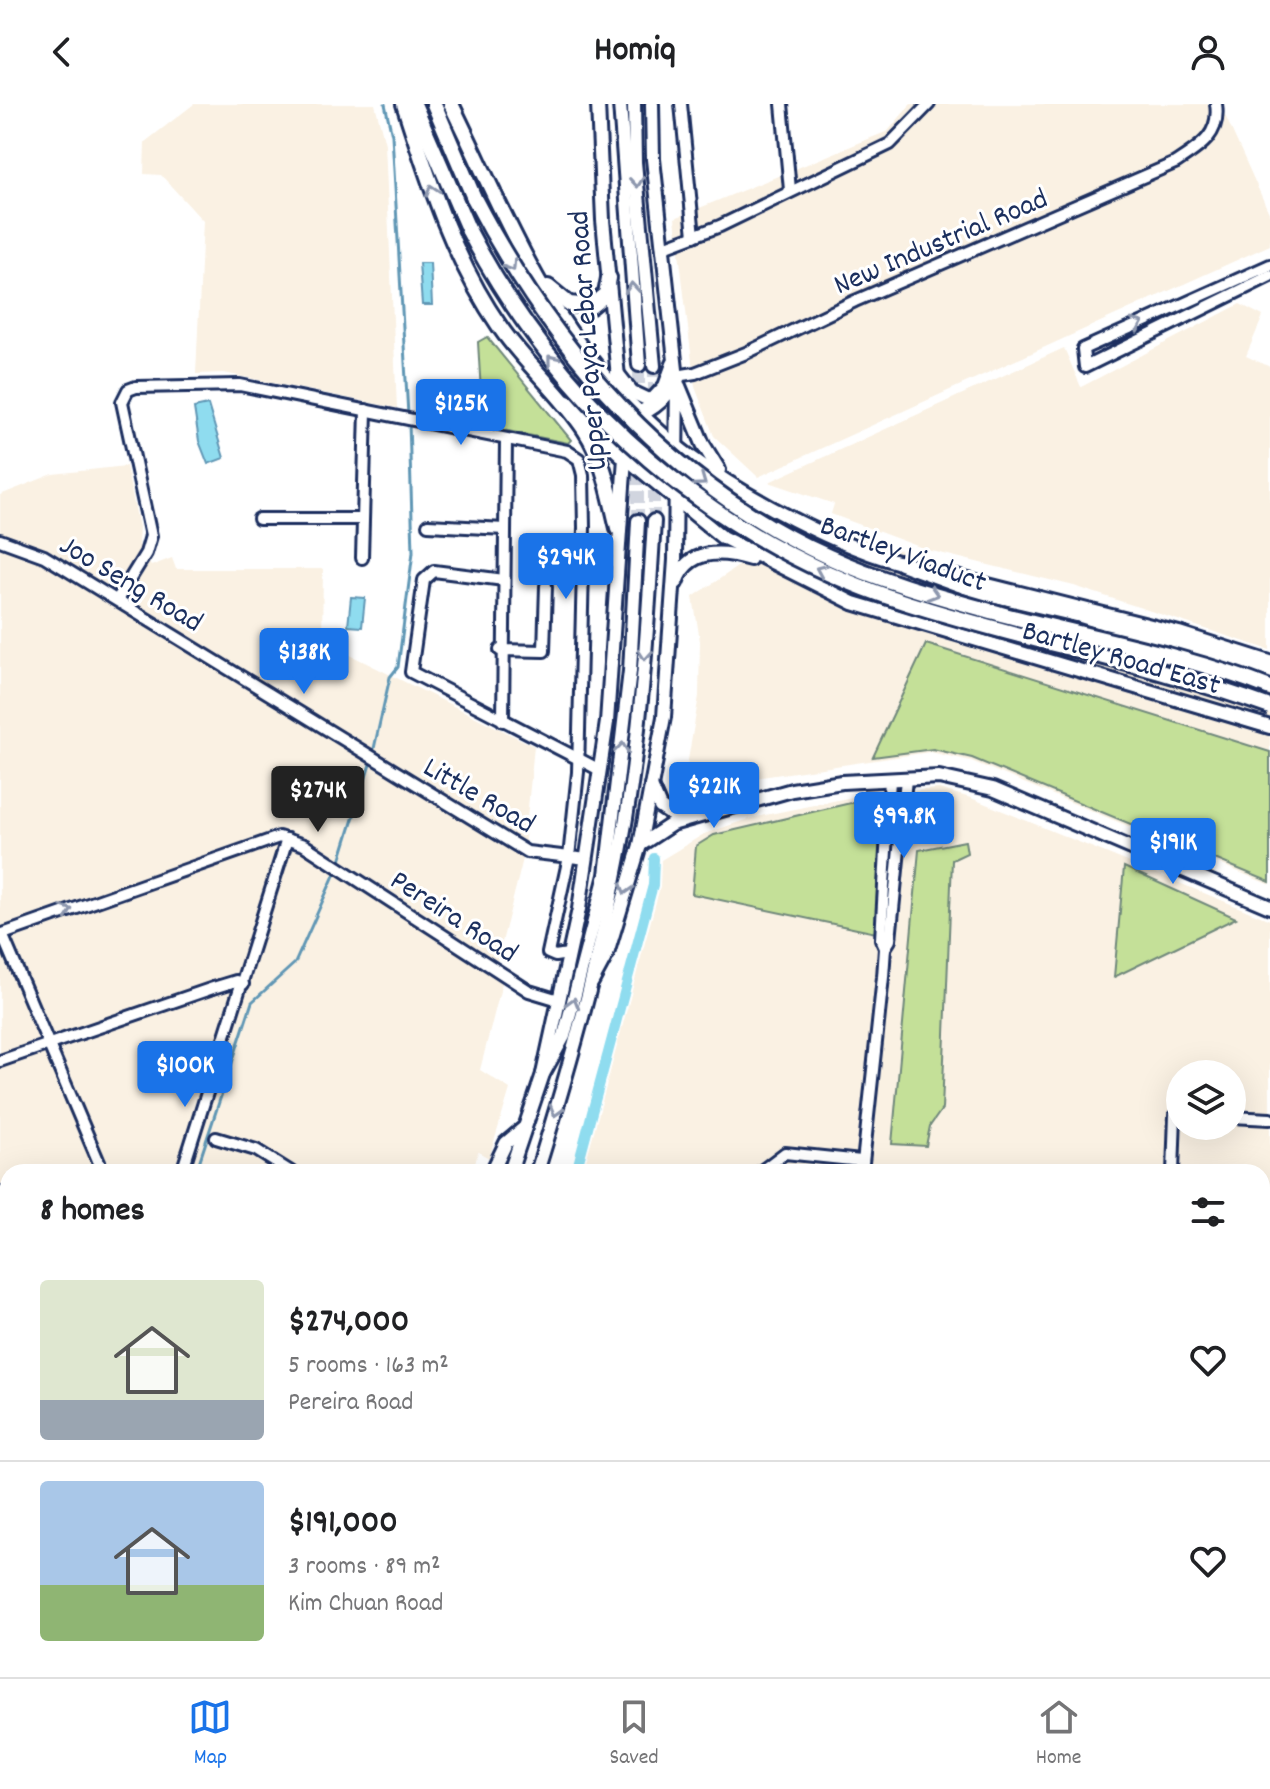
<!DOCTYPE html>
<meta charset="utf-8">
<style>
body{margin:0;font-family:Dekko,sans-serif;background:#f2f2f2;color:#202124;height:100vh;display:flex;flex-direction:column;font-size:30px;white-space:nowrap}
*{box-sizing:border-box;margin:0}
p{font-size:26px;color:#757577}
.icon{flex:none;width:44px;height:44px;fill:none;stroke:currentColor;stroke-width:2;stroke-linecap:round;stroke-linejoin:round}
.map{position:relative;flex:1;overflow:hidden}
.details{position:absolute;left:0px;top:1060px;width:1270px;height:514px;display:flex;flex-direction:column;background:#fff;border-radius:24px 24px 0 0;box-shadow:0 8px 32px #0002}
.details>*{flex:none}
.controls{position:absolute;left:1166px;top:956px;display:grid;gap:16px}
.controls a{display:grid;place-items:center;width:80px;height:80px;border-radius:50%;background:#fff;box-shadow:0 8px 32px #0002;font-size:40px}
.price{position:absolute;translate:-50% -68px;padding:0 18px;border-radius:8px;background:#1a73e8;color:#fff;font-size:26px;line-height:52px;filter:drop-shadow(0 2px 4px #0008)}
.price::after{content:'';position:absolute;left:50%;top:48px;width:24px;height:18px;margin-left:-12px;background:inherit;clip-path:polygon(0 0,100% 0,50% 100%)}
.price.on{background:#222;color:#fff}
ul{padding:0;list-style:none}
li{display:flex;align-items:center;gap:24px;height:200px;padding:0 40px}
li+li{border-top:2px solid #e0e0e0}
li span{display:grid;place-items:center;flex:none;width:224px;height:160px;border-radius:8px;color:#555}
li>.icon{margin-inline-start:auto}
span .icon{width:96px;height:96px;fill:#fffc;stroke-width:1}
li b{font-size:34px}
h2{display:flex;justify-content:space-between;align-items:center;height:96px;padding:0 40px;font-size:34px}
header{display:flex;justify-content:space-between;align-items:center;height:104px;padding:0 40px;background:#fff;font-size:36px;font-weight:700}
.tab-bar{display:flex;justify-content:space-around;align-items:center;height:112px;border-top:2px solid #e0e0e0;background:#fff;font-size:22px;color:#757577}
.tab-bar a{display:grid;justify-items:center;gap:4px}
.tab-bar .on{color:#1a73e8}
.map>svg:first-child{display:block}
.built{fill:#faf1e3;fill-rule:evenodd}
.green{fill:#c4e098;stroke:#70887b;stroke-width:2}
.water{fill:#8fdcef;stroke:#6197b5;stroke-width:2}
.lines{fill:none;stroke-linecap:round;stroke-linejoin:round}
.stream{stroke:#6197b5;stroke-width:3}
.canal{stroke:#8fdcef;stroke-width:10}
.major-tunnel{stroke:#d1d5df;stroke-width:12;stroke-dasharray:12 6;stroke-linecap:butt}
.highway-tunnel{stroke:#d1d5df;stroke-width:14;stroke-dasharray:14 7;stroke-linecap:butt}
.minor-casing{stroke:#1b2f5e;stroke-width:16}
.major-casing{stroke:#1b2f5e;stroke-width:18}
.highway-casing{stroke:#1b2f5e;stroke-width:20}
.minor{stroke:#fff;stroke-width:10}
.major{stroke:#fff;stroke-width:12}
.highway{stroke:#fff;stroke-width:14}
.highway-bridge-casing{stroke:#1b2f5e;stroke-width:20;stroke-linecap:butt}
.highway-bridge{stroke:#fff;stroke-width:14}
.oneway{stroke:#8d97ae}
.labels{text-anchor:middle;stroke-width:6;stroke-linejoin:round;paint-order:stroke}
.street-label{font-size:30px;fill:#1b2f5e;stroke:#fff}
</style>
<header><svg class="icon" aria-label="back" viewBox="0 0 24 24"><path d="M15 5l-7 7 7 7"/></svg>Homiq<svg class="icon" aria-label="person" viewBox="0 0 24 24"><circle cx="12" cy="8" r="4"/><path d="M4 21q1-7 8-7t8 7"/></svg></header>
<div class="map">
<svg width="1270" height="1573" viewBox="0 0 1270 1573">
<rect width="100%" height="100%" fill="#fff"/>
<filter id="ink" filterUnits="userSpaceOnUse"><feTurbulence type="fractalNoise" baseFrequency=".0125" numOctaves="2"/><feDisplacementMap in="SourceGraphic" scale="16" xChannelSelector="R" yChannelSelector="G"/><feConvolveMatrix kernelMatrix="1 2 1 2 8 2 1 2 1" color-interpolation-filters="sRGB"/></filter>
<g filter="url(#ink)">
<!-- built -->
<g class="built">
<polygon points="194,0 375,0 385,40 397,304 224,269 196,270 203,117 161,71 144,70 145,38"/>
<polygon points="911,0 1220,0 1270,111 1270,141 758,373 714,332 695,283 675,114 888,27"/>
<polygon points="1240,200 1263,212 1246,252 1270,263 1270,546 1074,482 928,446 831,410 834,400 769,378 1064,244 1081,283"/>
<polygon points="126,362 139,423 138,439 151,462 172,454 176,465 323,465 322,537 534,642 523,755 497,858 502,879 480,966 510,985 489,1054 478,1048 473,1068 8,1068 8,1436 0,1431 0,391 53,370"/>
<polygon points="766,401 1005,482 1194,526 1270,552 1270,781 971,657 930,648 755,674 704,696 689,694 683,685 699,592 700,537 693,493 737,463"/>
<path d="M939,685L971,694L1270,816V1573H1090L1087,1566H1262V1068H583L660,783L661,756L704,730L751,714L862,691ZM1180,970H1232V1022H1180Z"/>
<polygon points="408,1566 900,1566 881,1573 405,1573"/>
</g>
<!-- green -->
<g class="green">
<polygon points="487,233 571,336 568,339 483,322 478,238"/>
<polygon points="926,540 1270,648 1270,778 972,654 933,645 873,653"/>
<polygon points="876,693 883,697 890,708 876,829 692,790 696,742 714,731"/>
<polygon points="965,737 967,749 952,756 942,1005 930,1022 926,1042 892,1040 919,746"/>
<polygon points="1124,763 1236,814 1114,873"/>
<polygon points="99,1566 149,1566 159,1573 95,1573"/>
</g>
<!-- water -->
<g class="water">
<polygon points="419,159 430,159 432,201 422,201"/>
<polygon points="208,301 224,354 208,360 199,337 194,304"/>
<polygon points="351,493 365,494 362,523 348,522"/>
</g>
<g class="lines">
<!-- stream -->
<g class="stream">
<polyline points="385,0 392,31 408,311"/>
<polyline points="373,649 390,573 398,563 413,448 409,318"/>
<polyline points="339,760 371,657"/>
<polyline points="196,1068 252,898 295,859 336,767"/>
</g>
<!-- canal -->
<g class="canal">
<polyline points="576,1068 653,781 654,754"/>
<polyline points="0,1522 8,1509"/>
<polyline points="395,1573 399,1566"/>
</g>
<!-- major-tunnel -->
<g class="major-tunnel">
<polyline points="639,298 639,261"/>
<polyline points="638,417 638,317"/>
<polyline points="654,417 654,262"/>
</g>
<!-- highway-tunnel -->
<polyline class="highway-tunnel" points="309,1573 313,1566"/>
<defs>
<g id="minor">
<polyline points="681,0 694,132"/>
<polyline points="782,0 790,86"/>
<polyline points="664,143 720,122 890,40 929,0"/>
<polyline points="1270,161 1083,245 1085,263 1270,172"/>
<path d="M676,272L695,269L746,249L855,197L1175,59C1198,44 1221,32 1216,0"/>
<polyline points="259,415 363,415"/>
<polyline points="428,421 505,425"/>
<polyline points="0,436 44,452 527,748 587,755"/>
<polyline points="362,454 366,306"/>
<polyline points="504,476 434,467 424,476 411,568 600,666"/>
<polyline points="117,496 146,449 151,432 122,298 128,286 136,283 240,281 567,347 579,355 583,371 584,423 578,668 569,753 548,849 555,852 568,850"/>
<polyline points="500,546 544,547 546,482"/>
<polyline points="503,617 506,335"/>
<polyline points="2,830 103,1068"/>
<polyline points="0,831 279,733 304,741 529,887 559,896"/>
<polyline points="885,844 890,836 906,675"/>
<polyline points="0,957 213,884 236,877 243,880"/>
<polyline points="1232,1013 1270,1015"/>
<polyline points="216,1034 256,1046 291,1068"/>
<polyline points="182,1068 287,735"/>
<polyline points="760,1068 785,1049 861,1057"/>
<polyline points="862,1068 883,873 885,844 881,835 890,675"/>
<polyline points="1173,1068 1175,1011 1180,1011"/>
<polyline points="0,1088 8,1093"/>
<polyline points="0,1146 8,1132"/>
<polyline points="624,1566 626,1573"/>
<polyline points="635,1566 637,1573"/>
<polyline points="1065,1566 1068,1573"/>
<polyline points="82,1573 86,1566"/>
</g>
<g id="major">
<polyline points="598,0 603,116 620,294"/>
<polyline points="620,0 639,261"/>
<polyline points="634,0 635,58 654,262"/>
<polyline points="617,269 632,288 651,297 665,282 673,260"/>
<polyline points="679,282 703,340 719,366"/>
<path d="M619,289C642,310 663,333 688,351C745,393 839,444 908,461"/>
<polyline points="625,353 722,433 853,499 1270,623"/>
<polyline points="956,473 1179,529 1270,558"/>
<path d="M676,479C687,444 721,446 750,455"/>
<polyline points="651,682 660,703 681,717"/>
<polyline points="640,741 672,720 792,686 842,678 939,673 993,685 1270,803"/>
<polyline points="592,878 607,850 640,741 664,613 675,456 677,275 653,55 652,0"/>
<polyline points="543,970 579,805 607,618 625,353 622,324"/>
<polyline points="492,1068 506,1039 525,1023"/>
<polyline points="510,1068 543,970 564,932 606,771 630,567 638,417"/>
<path d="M537,1068C573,952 606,834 626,714C642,616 648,516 654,417"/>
<polyline points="0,1446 8,1451"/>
<polyline points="0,1467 8,1472"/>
<polyline points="169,1566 180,1573"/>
<polyline points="208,1566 220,1573"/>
<polyline points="286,1573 294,1566"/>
<polyline points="328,1573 332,1566"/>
<polyline points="356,1573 359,1566"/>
</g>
<g id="highway">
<path d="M404,0C429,78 453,155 500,223C525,260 561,289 585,326C604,355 610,392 618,424"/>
<polyline points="414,0 469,127"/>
<polyline points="434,0 474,94"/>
<path d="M451,0C500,99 541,208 619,289"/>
<polyline points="548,183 569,200 591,202 606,190 609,174"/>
<path d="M564,298C611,318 647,324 677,275"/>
<polyline points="585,317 625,353"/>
<polyline points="901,459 978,487 1081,511 1270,570"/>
</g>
</defs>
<!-- minor casing -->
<use href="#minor" class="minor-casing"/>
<!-- major casing -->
<use href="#major" class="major-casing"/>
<!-- highway casing -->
<use href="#highway" class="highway-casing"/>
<!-- minor -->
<use href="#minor" class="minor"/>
<!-- major -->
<use href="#major" class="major"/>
<!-- highway -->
<use href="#highway" class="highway"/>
<defs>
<g id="highway-bridge">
<path d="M474,94C553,246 669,381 829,453C883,478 944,494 1001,510C1091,534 1184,550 1270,584"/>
<path d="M469,127C561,303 713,437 904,498C1025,537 1150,559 1270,603"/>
</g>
</defs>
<!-- highway-bridge casing -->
<use href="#highway-bridge" class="highway-bridge-casing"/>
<!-- highway-bridge -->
<use href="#highway-bridge" class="highway-bridge"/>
</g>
<!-- one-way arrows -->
<defs><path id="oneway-chevron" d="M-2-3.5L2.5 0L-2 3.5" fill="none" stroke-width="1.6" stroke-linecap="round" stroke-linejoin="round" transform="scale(2)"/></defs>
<g class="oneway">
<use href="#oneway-chevron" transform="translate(637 78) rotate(85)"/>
<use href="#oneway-chevron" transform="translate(432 86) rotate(-109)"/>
<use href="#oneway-chevron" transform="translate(511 162) rotate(58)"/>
<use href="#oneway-chevron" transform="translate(632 184) rotate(-95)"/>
<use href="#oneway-chevron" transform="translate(1138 220) rotate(-24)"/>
<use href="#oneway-chevron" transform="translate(552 256) rotate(-129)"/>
<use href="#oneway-chevron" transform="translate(701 377) rotate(36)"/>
<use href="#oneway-chevron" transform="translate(821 466) rotate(-156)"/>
<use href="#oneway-chevron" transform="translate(933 490) rotate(17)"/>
<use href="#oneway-chevron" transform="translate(645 551) rotate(95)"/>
<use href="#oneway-chevron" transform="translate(622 644) rotate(-84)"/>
<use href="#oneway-chevron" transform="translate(626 785) rotate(107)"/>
<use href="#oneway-chevron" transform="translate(67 807) rotate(-19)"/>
<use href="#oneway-chevron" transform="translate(573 899) rotate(-74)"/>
<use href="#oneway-chevron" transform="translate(556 1007) rotate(106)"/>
</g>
</g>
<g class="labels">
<!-- street labels -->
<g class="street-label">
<text transform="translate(940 136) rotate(-23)" y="10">New Industrial Road</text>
<text transform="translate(586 237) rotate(-94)" y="10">Upper Paya Lebar Road</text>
<text transform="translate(904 448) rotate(20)" y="10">Bartley Viaduct</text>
<text transform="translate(132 478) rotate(31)" y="10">Joo Seng Road</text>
<text transform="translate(1122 552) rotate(16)" y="10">Bartley Road East</text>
<text transform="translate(480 690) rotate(30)" y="10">Little Road</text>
<text transform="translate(455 811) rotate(33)" y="10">Pereira Road</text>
</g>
</g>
</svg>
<div class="controls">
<a><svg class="icon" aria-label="layers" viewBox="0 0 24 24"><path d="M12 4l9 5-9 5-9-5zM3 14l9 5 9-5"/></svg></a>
</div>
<b class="price" style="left:461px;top:343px">$125K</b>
<b class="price" style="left:566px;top:497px">$294K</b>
<b class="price" style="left:304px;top:592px">$138K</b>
<b class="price" style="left:714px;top:726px">$221K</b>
<b class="price on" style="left:318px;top:730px">$274K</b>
<b class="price" style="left:904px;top:756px">$99.8K</b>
<b class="price" style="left:1173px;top:782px">$191K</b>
<b class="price" style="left:185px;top:1005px">$100K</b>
<section class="details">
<h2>8 homes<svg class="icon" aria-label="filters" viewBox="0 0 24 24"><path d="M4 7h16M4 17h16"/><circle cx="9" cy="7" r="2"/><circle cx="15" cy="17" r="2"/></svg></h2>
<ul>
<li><span style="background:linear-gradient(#dfe7d0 75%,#9aa5b1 0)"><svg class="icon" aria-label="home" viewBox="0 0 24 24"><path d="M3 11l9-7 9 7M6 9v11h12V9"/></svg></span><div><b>$274,000</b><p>5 rooms · 163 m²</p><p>Pereira Road</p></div><svg class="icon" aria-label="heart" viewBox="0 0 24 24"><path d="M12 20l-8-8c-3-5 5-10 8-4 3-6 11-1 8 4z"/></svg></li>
<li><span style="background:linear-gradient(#a9c7e8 65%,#8fb573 0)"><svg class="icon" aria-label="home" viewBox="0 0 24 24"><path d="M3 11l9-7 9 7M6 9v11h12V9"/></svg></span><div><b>$191,000</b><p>3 rooms · 89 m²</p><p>Kim Chuan Road</p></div><svg class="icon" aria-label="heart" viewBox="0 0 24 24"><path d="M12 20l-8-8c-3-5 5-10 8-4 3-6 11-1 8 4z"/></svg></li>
</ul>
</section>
</div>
<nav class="tab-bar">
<a class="on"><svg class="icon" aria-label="map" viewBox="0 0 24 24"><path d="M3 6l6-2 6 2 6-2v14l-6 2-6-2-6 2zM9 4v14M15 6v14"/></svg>Map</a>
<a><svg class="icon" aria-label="saved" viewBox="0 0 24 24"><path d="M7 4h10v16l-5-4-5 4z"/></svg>Saved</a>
<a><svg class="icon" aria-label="home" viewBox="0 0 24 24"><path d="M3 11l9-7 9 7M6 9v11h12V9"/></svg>Home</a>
</nav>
